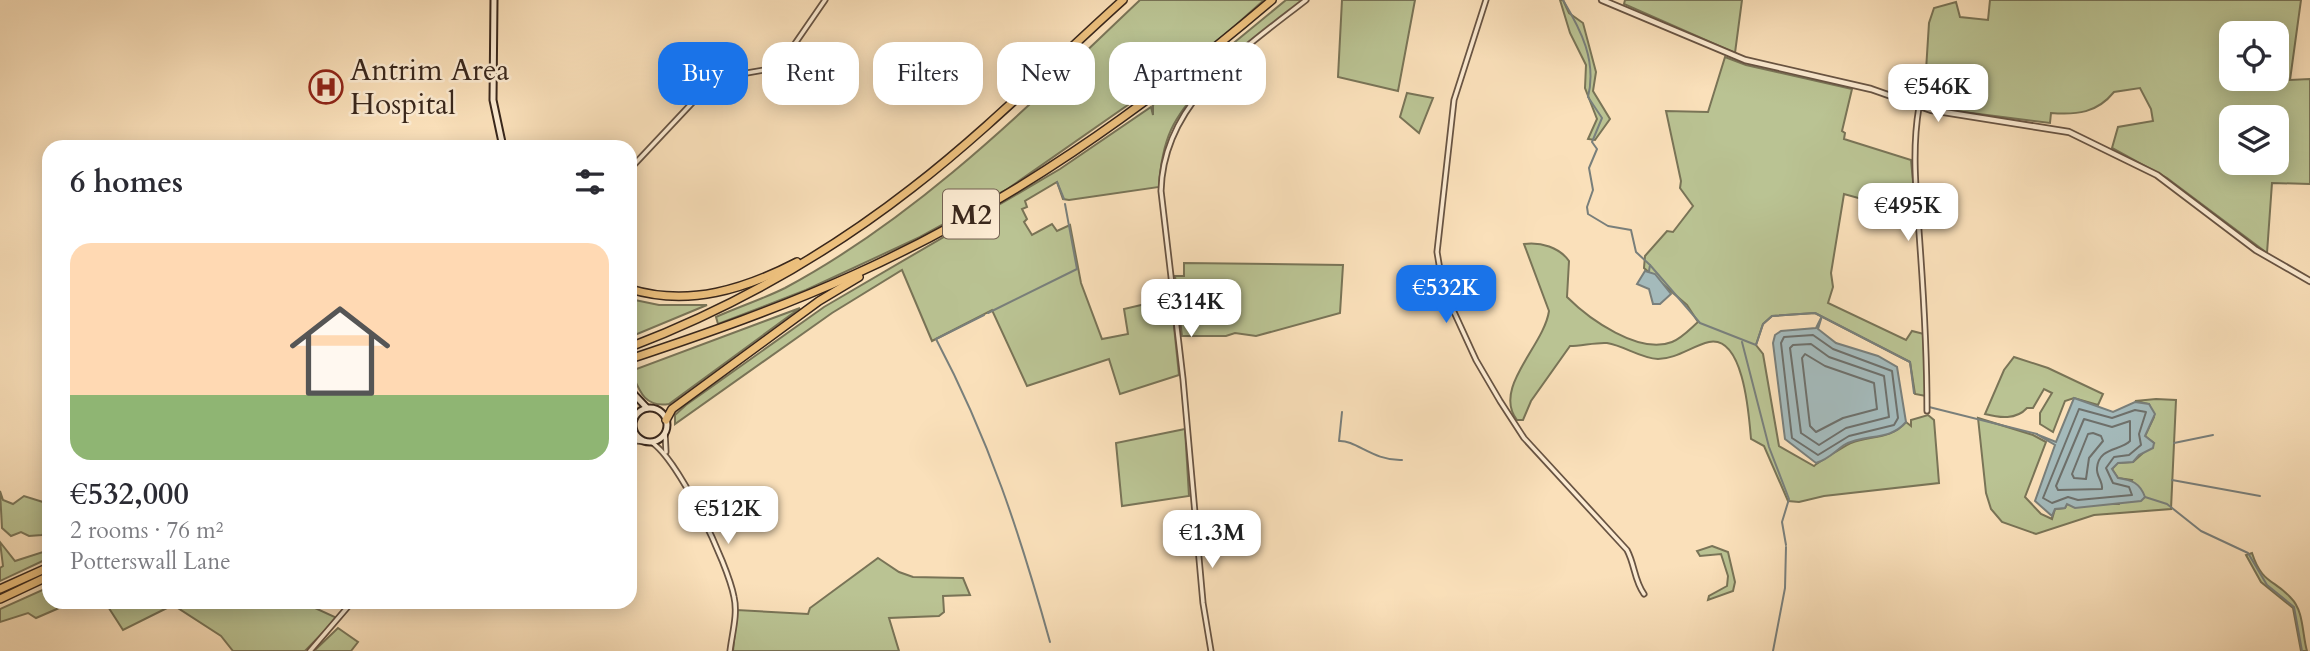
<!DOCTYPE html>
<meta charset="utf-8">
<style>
body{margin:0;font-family:Cardo,serif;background:#f7f7f7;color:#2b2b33;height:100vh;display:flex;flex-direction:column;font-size:26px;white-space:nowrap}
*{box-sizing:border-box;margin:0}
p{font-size:23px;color:#7c7c81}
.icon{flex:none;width:38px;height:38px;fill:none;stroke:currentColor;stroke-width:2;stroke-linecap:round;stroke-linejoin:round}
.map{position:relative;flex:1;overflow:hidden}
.drawer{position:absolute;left:42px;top:140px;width:595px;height:469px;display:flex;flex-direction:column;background:#fff;border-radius:21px;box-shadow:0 4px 18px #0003}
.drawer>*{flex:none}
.banner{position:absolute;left:658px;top:42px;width:665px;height:63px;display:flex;gap:14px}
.fabs{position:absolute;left:2219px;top:21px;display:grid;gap:14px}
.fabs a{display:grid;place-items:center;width:70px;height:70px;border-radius:14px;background:#fff;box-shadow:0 4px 18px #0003;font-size:35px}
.price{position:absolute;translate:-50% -60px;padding:0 16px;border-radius:14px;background:#fff;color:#222;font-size:23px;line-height:46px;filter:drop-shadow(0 2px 4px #0008)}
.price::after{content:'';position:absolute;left:50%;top:42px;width:21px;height:16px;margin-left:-10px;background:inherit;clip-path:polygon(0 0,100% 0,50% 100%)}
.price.selected{background:#1a73e8;color:#fff}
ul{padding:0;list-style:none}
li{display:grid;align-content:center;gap:14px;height:371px;padding:0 28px}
li span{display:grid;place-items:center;height:217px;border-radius:21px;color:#555}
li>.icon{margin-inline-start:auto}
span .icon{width:126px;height:126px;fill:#fffc;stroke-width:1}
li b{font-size:30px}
h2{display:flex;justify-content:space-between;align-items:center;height:84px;padding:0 28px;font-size:30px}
.chip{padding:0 24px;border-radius:21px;background:#fff;box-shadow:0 4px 18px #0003;font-size:24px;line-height:63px}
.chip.selected{background:#1a73e8;color:#fff}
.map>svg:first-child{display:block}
.green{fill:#bac393;stroke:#797457;stroke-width:2;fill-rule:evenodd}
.water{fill:#a4babb;stroke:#797f7b;stroke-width:2}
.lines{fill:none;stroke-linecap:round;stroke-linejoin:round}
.shore{stroke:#6e706b;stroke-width:2}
.stream{stroke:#797f7b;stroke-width:2}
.minor-casing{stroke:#685443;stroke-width:7}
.tertiary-casing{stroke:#685443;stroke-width:8}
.secondary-casing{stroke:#38261b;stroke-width:9}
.motorway-casing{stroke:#38261b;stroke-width:10}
.minor{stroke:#fcebd2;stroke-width:3.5}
.tertiary{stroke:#fcebd2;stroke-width:4.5}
.secondary{stroke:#fcebd2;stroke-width:5}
.motorway{stroke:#edc07d;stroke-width:7}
.labels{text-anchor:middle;stroke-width:5;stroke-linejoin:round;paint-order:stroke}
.shield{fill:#fcebd2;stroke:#736152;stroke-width:2}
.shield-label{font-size:28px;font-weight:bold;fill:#38261b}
.poi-label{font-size:30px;fill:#38261b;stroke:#fcebd2;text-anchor:start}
</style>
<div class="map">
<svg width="2310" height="651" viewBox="0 0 2310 651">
<rect width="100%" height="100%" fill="#fae0ba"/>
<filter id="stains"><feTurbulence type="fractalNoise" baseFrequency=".00286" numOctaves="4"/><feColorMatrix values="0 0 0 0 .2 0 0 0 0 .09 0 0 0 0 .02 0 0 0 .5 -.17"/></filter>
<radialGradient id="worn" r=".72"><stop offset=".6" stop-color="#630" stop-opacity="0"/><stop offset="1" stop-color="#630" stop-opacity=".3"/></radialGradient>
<!-- green -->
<g class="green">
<path d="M1140,0H1264L1211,47L1006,190L920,237L806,290L718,324L716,317C738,307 763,299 785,288C921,215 1029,105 1140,0Z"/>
<polygon points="1286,0 1303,0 1217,72 1208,64"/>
<polygon points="1342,0 1415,0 1398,91 1338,77"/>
<polygon points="1560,0 1563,0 1569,13 1583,23 1596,72 1593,91 1610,119 1595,140 1588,139 1597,119 1585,88 1586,65 1570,33"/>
<polygon points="1625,0 1742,0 1735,53 1624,4"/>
<path d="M1990,0H2301L2290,80L2310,79V184L2272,183L2267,253L2167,178L2112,148L2118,127L2153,121L2151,109L2140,88L2114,92C2097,113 2077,115 2051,113L2050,123L1940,109V104L1924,102L1929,23L1934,8L1956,2L1960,17L1988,20ZM2277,33V79H2231V33ZM2231,117H2277V163H2231Z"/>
<path d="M1725,57L1746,65L1852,89L1842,131L1845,133L1844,139L1911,160L1916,214L1844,194L1831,273L1833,287L1828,303L1906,340L1912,331L1924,334L1926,396L1915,394L1910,362L1815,313L1772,316L1763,324L1756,345L1763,354L1779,446L1814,466C1817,463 1848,444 1851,443C1871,435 1890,440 1906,422L1911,426V420L1928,415L1934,420L1939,483L1824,496L1799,502L1788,501L1764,446L1751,439C1749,416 1744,335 1709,342C1692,346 1676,359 1658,359C1640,358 1625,346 1607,343C1597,342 1581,346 1570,346L1531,401L1523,420H1517C1492,388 1544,346 1549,311L1524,244C1541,242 1559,247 1569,261L1567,297C1589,319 1639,355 1672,342C1682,338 1690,329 1698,322L1687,305L1644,268L1645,256L1667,231L1673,232L1693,206L1680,188L1681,181L1666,111L1708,112Z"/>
<path d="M1199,73L1205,83C1173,118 1162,138 1159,187L1069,200L1063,199L1057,182L1025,201L1027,207L1022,209L1027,219L1024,222L1032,235L1052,224L1057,231L1070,225L1081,283L1102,339L1128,334L1124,309L1171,298L1179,375L1120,394L1109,359L1027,386L992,310L932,341L902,270L832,313L675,424V415L686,405L824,307L1060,169L1151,107L1153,115V105Z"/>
<polygon points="1407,93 1433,98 1419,133 1400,117"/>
<polygon points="1184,263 1343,265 1340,313 1256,336 1235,333 1226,336 1182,336 1175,276 1184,276"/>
<polygon points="630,299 659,305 707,305 630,337"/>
<path d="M800,308L669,404C644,408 639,390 631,371Z"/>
<path d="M2014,357L2048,368L2103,394L2098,405L2074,398L2065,401L2053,432L2040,424V413L2052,393L2044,389L2033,408H2027C2016,420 2000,418 1985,414L2004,370Z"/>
<polygon points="2156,399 2176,400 2171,509 2094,515 2036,534 2002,522 1991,509 1986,493 1978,418 2033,435 2046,442 2025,497 2041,514 2052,519 2055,509 2065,508 2067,504 2119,504 2132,480 2118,478 2112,469 2117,463 2133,462 2154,443 2145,436 2154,417 2149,404 2135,401"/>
<polygon points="1185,429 1189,496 1122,506 1116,443"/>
<polygon points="0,491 3,500 13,504 24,496 43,502 49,495 49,526 42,535 29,536 21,532 11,536 2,528"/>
<polygon points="0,542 15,561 49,550 49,558 0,581 0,568 3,566"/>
<polygon points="1712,546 1728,552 1735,582 1733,591 1708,600 1709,596 1727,586 1728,576 1721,554 1700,556 1697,551"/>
<path d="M2252,553C2262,584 2274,579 2291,598C2304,611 2302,634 2307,651H2301L2293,608L2261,582L2246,555Z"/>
<polygon points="878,558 899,572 913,577 963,578 970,595 943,596 944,612 939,616 889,618 899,651 733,651 737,610 808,614 810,608"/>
<polygon points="49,587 49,602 73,602 36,618 28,613 0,622 0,609"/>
<polygon points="105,602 302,602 337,618 305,651 233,651 221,636 173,605 123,630"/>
<polygon points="338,628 358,642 351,651 314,651"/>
</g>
<!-- water -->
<g class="water">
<polygon points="1645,271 1655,274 1671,294 1660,304 1653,304 1649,289 1637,284"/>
<path d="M1822,316L1818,329L1836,343L1878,356L1897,367L1906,422C1889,442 1865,433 1844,445C1834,452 1829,459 1816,463L1785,439L1773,343L1775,335L1781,331L1816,328Z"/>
<path d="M2074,398L2113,412L2135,402L2149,404L2155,414L2145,436L2154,443L2153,448L2139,455L2133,462L2118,463L2112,469L2118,478C2132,480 2140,483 2145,497L2141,501L2075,508L2067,504L2065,508L2055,509L2052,516L2035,501L2055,445L2036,434L2056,442Z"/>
</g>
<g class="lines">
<!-- shore -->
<g class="shore">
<polygon points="1813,335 1833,349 1892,371 1898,418 1894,425 1849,436 1818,455 1792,438 1781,343 1784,337"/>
<polygon points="1811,344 1829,357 1884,376 1889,417 1846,428 1819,445 1801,433 1790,348 1793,345"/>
<polygon points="1805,354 1825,366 1874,383 1877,409 1843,418 1816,432 1810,426 1802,358"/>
<polygon points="2079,409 2112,418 2135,410 2146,412 2139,434 2141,445 2129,455 2114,457 2106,468 2113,483 2129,487 2132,495 2078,500 2068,497 2052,503 2043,498"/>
<path d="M2084,419L2112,427L2130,421V441C2120,451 2099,447 2097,468C2096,476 2103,481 2102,489L2058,490L2056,486Z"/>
<polygon points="2093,433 2101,436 2103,441 2089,458 2086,479 2074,478 2072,474 2088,434"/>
</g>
<!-- stream -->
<g class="stream">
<path d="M1563,0C1581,30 1597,61 1588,97L1602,118L1592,142L1597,149L1589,168L1593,190L1587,207L1588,214L1608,226L1631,230L1636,252L1650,265L1649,271"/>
<polyline points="1057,182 1064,199"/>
<polyline points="1650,265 1700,323 1756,345 1763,324 1772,316 1815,313 1910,362 1914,393"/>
<polyline points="988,313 1077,269 1065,204"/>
<path d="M984,315L936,339C989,439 1020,534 1050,642"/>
<polyline points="1742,342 1769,447 1789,499 1782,522 1786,545"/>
<polyline points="1929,407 2037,434"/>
<path d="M1342,412L1339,441C1356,440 1373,461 1402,460"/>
<polyline points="2174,443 2213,435"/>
<polyline points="2172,480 2260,496"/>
<polyline points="2145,497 2167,504 2201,531 2248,553 2267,585 2294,607 2302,651"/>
<polyline points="1773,651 1785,588 1786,547"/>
</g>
<defs>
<g id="minor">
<path d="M1486,0L1454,100L1437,252L1443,288L1476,360L1500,401L1524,438L1627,550C1635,565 1634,580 1644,594"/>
<path d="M1919,107C1911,154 1917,199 1920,246C1924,301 1927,356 1927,411"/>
<polyline points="630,169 709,85 741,74 770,69 794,45 825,0"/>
<polyline points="665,432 666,452"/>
<polyline points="630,436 633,430"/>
<polyline points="630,440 645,442"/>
<path d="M651,442C678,458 728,564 734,597C738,614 732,634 730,651"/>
<polyline points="310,651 352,602"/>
<path d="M1211,651L1203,603L1183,379L1161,191C1163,102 1242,50 1306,0"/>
</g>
<polyline id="tertiary" points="1602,0 1745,60 1871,89 1931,110 2069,132 2157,175 2256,250 2310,281"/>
<g id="secondary">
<polyline points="494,0 493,100 503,147"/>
<polyline points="630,390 647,408"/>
<circle cx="650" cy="425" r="17"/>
</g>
<g id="motorway">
<path d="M630,289C689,307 745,289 797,262"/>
<path d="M630,347C732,308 826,255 912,188C986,131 1053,63 1123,0"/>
<path d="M630,359C705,334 780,308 853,275C1007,206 1144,109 1272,0"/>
<polyline points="666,420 672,409 819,301 859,277"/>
<polyline points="630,422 632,425"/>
<polyline points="0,589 49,567"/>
<polyline points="0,599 49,576"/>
</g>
</defs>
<!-- minor casing -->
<use href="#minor" class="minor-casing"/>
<!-- tertiary casing -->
<use href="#tertiary" class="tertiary-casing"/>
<!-- secondary casing -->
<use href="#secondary" class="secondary-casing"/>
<!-- motorway casing -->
<use href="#motorway" class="motorway-casing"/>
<!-- minor -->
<use href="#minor" class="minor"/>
<!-- tertiary -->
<use href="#tertiary" class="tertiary"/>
<!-- secondary -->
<use href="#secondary" class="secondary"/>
<!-- motorway -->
<use href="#motorway" class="motorway"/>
</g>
<!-- icons -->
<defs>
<symbol id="hospital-ring" viewBox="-11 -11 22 22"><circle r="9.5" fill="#fcebd2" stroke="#8f2418" stroke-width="1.5"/><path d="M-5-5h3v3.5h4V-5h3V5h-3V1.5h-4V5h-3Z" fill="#8f2418"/></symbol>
</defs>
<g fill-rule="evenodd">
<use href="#hospital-ring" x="307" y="68" width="38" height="38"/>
</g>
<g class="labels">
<!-- shield labels -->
<rect class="shield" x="943" y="189.5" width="56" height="49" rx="5"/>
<g class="shield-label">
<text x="971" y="224">M2</text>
</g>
<!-- poi labels -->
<g class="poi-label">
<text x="350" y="80">Antrim Area<tspan x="350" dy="34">Hospital</tspan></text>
</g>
</g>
<rect width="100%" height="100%" filter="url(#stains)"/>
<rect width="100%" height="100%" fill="url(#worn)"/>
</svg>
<div class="fabs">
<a><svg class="icon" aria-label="locate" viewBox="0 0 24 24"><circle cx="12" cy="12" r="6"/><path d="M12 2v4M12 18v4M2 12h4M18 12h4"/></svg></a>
<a><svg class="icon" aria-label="layers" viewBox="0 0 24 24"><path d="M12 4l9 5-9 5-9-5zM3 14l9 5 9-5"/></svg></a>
</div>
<b class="price" style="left:1938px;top:124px">€546K</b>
<b class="price" style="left:1908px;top:243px">€495K</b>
<b class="price selected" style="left:1446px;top:325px">€532K</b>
<b class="price" style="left:1191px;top:339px">€314K</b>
<b class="price" style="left:728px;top:546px">€512K</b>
<b class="price" style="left:1212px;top:570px">€1.3M</b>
<div class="banner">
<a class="chip selected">Buy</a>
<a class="chip">Rent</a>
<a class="chip">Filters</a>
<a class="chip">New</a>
<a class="chip">Apartment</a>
</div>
<section class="drawer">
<h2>6 homes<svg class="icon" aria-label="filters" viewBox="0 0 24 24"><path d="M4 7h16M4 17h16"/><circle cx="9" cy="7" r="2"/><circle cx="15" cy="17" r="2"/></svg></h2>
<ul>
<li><span style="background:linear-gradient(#ffd9b3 70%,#8fb573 0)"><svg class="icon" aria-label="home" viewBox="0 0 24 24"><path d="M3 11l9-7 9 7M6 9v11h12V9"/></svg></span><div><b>€532,000</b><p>2 rooms · 76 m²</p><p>Potterswall Lane</p></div></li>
</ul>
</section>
</div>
